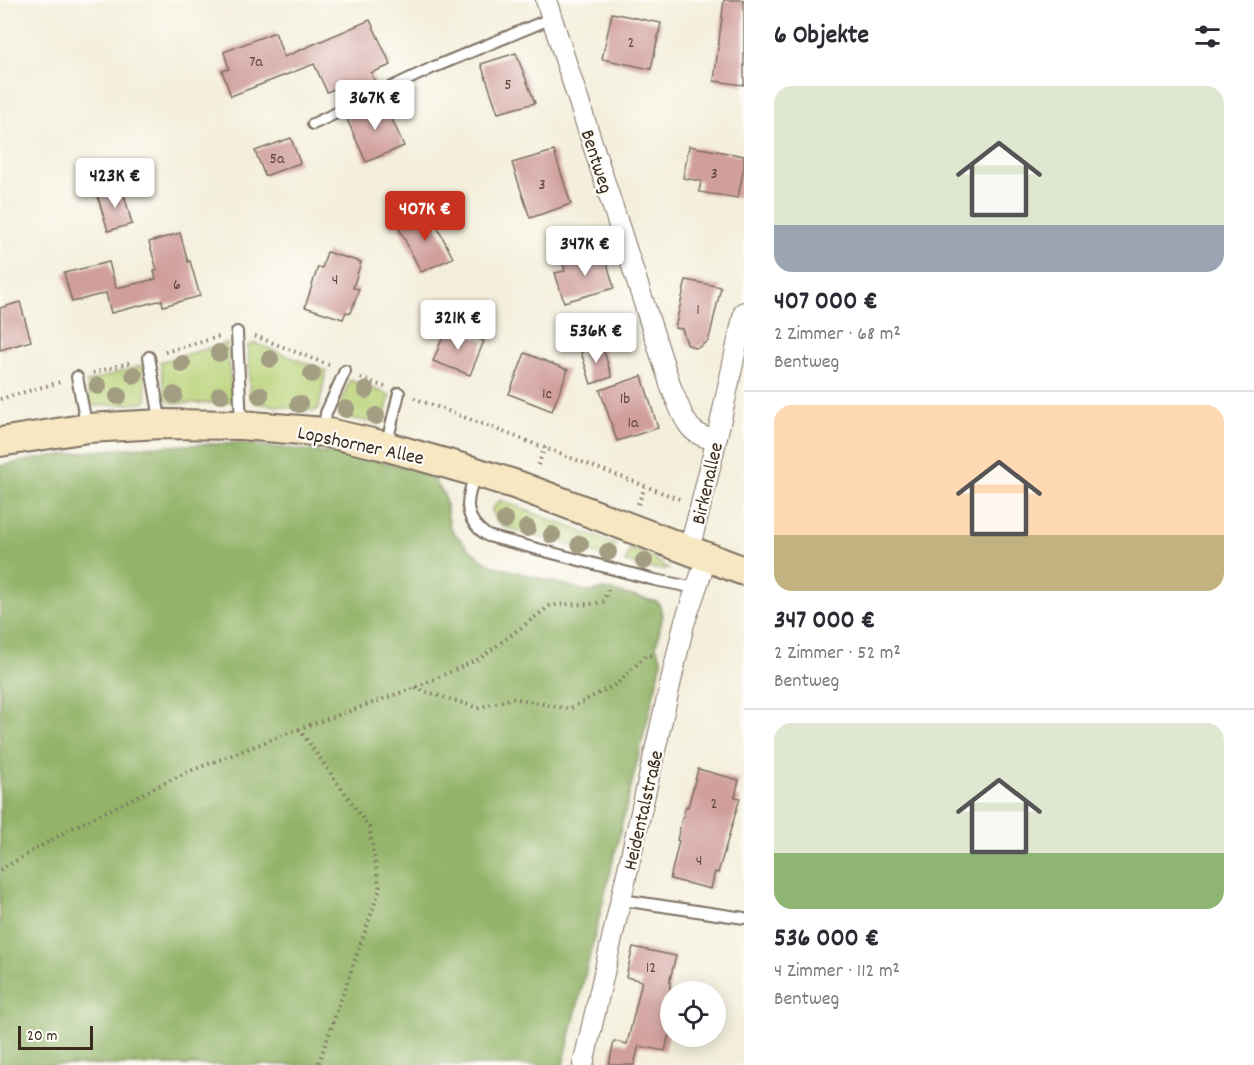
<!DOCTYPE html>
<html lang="de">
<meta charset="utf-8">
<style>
body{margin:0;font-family:Dekko,sans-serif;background:#f2f2f3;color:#2b2b33;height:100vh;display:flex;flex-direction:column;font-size:22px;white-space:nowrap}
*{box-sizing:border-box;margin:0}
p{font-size:20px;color:#7c7c81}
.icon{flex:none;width:33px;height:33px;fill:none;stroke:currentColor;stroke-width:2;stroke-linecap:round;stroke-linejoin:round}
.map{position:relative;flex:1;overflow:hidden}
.side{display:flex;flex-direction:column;background:#fff;width:510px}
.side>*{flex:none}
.buttons{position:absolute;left:660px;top:981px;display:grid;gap:12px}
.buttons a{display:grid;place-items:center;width:66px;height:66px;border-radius:50%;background:#fff;box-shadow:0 3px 15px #0003;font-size:30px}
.scale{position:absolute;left:18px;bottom:15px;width:75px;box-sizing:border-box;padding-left:6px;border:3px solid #3b2a1e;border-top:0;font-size:16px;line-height:21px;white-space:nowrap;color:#3b2a1e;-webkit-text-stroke:4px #fdfcf7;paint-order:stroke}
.price{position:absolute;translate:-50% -51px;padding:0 14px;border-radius:6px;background:#fff;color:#222;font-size:20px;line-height:39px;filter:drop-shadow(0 2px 3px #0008)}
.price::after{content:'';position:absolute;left:50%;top:36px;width:18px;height:14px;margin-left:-9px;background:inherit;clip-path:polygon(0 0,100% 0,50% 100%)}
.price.current{background:#c8321e;color:#fff}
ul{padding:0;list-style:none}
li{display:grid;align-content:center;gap:12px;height:318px;padding:0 30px}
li+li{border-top:2px solid #e1e1e2}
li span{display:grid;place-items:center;height:186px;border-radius:18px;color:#555}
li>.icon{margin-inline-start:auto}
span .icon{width:108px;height:108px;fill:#fffc;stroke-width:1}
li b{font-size:26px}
h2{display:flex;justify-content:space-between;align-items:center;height:72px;padding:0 30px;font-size:26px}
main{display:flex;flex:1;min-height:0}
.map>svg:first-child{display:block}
.green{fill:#b8d176;stroke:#7a7e4a;stroke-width:1.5}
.forest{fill:#92b367;stroke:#666e42;stroke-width:1.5}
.building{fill:#d09e9b}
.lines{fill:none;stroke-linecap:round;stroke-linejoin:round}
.service-casing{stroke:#7c6f60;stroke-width:14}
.minor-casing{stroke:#7c6f60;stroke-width:22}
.secondary-casing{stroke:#7c6f60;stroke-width:32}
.path{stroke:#7c6f60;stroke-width:4;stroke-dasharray:1.5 4.5;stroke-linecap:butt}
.service{stroke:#fff;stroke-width:10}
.minor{stroke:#fff;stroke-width:20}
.secondary{stroke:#f7e8c3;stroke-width:28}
.tree{fill:#a39e82}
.labels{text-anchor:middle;stroke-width:4.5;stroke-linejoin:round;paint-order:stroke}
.number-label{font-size:16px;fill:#60473d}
.street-label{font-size:20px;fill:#3b2a1e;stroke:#fdfcf7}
</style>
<main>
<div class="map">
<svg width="744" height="1065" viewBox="0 0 744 1065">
<rect width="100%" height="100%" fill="#fdfcf7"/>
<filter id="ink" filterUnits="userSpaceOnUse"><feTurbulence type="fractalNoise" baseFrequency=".0167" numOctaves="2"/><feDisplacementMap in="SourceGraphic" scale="12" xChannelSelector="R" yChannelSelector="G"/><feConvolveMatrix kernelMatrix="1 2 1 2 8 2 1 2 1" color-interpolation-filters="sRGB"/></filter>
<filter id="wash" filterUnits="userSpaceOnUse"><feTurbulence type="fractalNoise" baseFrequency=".008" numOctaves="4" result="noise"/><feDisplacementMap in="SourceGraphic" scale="24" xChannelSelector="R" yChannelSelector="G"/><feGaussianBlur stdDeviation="1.35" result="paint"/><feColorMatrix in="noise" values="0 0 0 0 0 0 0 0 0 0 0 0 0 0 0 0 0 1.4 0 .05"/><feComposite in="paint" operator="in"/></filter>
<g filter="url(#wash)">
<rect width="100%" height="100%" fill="#f4efdc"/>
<!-- green -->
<g class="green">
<polygon points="227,343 232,398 227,403 171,403 166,399 160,362"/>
<polygon points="255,343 326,371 319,408 314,411 255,403 250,396 248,346"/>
<polygon points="143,365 147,400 144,403 94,406 90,403 87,382"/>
<polygon points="350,380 390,395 384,419 380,424 339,416 339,406"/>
<path d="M500,500L616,545L612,558L505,527C497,522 493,518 492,509Z"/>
<path d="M630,549C644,553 657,558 668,569H655L625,562Z"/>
</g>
<!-- forest -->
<path class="forest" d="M238,443L340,454L413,468L433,479L444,494L450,528L469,549L491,565L590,592L604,589L658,602L663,615L656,646L662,661L563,1065H0V466C78,448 159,446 238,443Z"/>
<g id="blocks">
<!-- building -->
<g class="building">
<polygon points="724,0 744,0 744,85 714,81"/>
<polygon points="612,13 661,23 651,69 602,59"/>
<polygon points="370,20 391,65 371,73 377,86 340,103 334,89 327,92 314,64 231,96 222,71 229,69 224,52 275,32 284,57"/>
<polygon points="516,53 535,103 498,113 481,64"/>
<polygon points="383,99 404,146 366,162 346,117"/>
<polygon points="291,138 300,163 265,176 255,151"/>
<polygon points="689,146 744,156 744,167 738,198 699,192 701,181 683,178"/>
<polygon points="554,151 571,204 530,218 512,163"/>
<polygon points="122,187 132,224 108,231 97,194"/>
<polygon points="430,213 453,258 421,272 398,226"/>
<polygon points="180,233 188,262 190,261 200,296 163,306 162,300 111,313 106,293 72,302 64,273 109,262 116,288 156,279 154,271 157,270 149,242"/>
<polygon points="327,252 361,262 353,288 359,289 351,313 346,312 343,319 305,307 318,267 322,268"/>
<polygon points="604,252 614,288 564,302 555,273 565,271 563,263"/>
<polygon points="686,280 721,287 710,335 708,341 699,347 694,348 687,344 682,329 675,328"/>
<polygon points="20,302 31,341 0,350 0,308"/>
<polygon points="447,327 484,341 470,375 433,361"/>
<polygon points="602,345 612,377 591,384 581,352"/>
<polygon points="525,353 568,370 552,411 509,394"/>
<polygon points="642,376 658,428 617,441 600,390"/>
<polygon points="698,769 739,780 735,797 740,798 718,873 715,872 711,889 670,879 679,841 677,840 681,823 686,806 688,807"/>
<polygon points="633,947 676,956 670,979 670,1030 665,1051 639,1046 634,1065 609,1065 614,1041 627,1044 642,981 626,977"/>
</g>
</g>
</g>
<g filter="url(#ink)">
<use href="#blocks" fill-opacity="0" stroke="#7c6f60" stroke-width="1.5"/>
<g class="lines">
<defs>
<g id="service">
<polyline points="313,124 432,68 552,18"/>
<polyline points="237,332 241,425"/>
<polyline points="149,357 161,424"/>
<polyline points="77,377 87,428"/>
<polyline points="324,430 326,413 345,371"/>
<polyline points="386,446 399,393"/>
<path d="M476,472C466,499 461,518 488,536L655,580L696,588"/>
<polyline points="622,900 744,918"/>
</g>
<g id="minor">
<path d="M546,0L672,390C683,414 686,437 716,439"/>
<path d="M689,549C711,471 727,391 744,312"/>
<polyline points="583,1065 684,624 707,557"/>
</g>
<polyline id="secondary" points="0,442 88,428 161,424 241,425 324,432 381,445 476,472 517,485 744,571"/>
</defs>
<!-- service casing -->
<use href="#service" class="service-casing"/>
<!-- minor casing -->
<use href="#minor" class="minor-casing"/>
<!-- secondary casing -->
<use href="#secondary" class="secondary-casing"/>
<!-- path -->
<g class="path">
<polyline points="255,336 329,365"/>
<polyline points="165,352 222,336"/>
<polyline points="93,373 132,362"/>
<polyline points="361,378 385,387"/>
<polyline points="414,398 679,499"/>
<polyline points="0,399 60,382"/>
<polyline points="538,465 545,447"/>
<polyline points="638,504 645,487"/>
<polyline points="415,688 478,708 513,698 569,709 618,683 646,655 654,656"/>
<polyline points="299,729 369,827 380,889 318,1065"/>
<path d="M0,870L70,829L185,773L299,729L414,688L479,659L550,606C568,602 588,607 604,601L609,586"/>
</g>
<!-- service -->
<use href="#service" class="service"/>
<!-- minor -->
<use href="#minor" class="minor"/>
<!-- secondary -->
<use href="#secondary" class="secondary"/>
</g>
<!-- trees -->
<g class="tree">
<circle cx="219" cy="353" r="9"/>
<circle cx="270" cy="359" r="9"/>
<circle cx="182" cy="364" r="9"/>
<circle cx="312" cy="374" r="9"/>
<circle cx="134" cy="375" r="9"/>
<circle cx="98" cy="386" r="9"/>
<circle cx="366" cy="390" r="9"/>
<circle cx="174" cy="395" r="9"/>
<circle cx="220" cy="395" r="9"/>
<circle cx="260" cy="395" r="9"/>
<circle cx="118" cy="396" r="9"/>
<circle cx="299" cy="404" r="9"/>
<circle cx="346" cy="409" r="9"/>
<circle cx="376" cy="416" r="9"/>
<circle cx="505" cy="520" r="9"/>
<circle cx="527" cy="528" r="9"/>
<circle cx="552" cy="535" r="9"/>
<circle cx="580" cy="544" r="9"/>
<circle cx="608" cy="552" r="9"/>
<circle cx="644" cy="561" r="9"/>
</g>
</g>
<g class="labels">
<!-- number labels -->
<g class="number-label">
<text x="631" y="47">2</text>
<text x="256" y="66">7a</text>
<text x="508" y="89">5</text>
<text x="277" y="163">5a</text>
<text x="714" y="178">3</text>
<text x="542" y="189">3</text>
<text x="335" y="284">4</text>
<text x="177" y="289">6</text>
<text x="698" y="314">1</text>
<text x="547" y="398">1c</text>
<text x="625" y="403">1b</text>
<text x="633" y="427">1a</text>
<text x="714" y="808">2</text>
<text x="699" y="865">4</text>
<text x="651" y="972">12</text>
</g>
<!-- street labels -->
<g class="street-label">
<text transform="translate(598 161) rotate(72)" y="7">Bentweg</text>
<text transform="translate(361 444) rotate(12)" y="7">Lopshorner Allee</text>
<text transform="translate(706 483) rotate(-77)" y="7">Birkenallee</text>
<text transform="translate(642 810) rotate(-77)" y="7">Heidentalstraße</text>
</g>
</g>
</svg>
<div class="buttons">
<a><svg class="icon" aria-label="locate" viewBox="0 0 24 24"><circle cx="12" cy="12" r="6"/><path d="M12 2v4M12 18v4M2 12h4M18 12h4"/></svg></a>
</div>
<div class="scale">20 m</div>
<b class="price" style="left:375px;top:131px">367K €</b>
<b class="price" style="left:115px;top:209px">423K €</b>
<b class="price current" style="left:425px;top:242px">407K €</b>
<b class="price" style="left:585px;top:277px">347K €</b>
<b class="price" style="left:458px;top:351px">321K €</b>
<b class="price" style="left:596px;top:364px">536K €</b>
</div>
<section class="side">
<h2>6 Objekte<svg class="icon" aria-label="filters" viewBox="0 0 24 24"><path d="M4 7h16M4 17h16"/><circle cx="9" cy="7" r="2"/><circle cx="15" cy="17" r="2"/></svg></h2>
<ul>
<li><span style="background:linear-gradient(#dfe7d0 75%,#9aa5b1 0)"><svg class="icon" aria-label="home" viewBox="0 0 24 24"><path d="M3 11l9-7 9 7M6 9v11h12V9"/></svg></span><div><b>407 000 €</b><p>2 Zimmer · 68 m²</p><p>Bentweg</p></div></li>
<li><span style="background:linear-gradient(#ffd9b3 70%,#c2b280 0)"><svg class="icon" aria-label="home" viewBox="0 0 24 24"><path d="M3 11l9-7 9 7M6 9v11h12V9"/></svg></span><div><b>347 000 €</b><p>2 Zimmer · 52 m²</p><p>Bentweg</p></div></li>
<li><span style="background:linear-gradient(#dfe7d0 70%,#8fb573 0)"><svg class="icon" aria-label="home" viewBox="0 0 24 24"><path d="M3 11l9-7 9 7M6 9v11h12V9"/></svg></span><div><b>536 000 €</b><p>4 Zimmer · 112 m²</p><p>Bentweg</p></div></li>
</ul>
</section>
</main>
